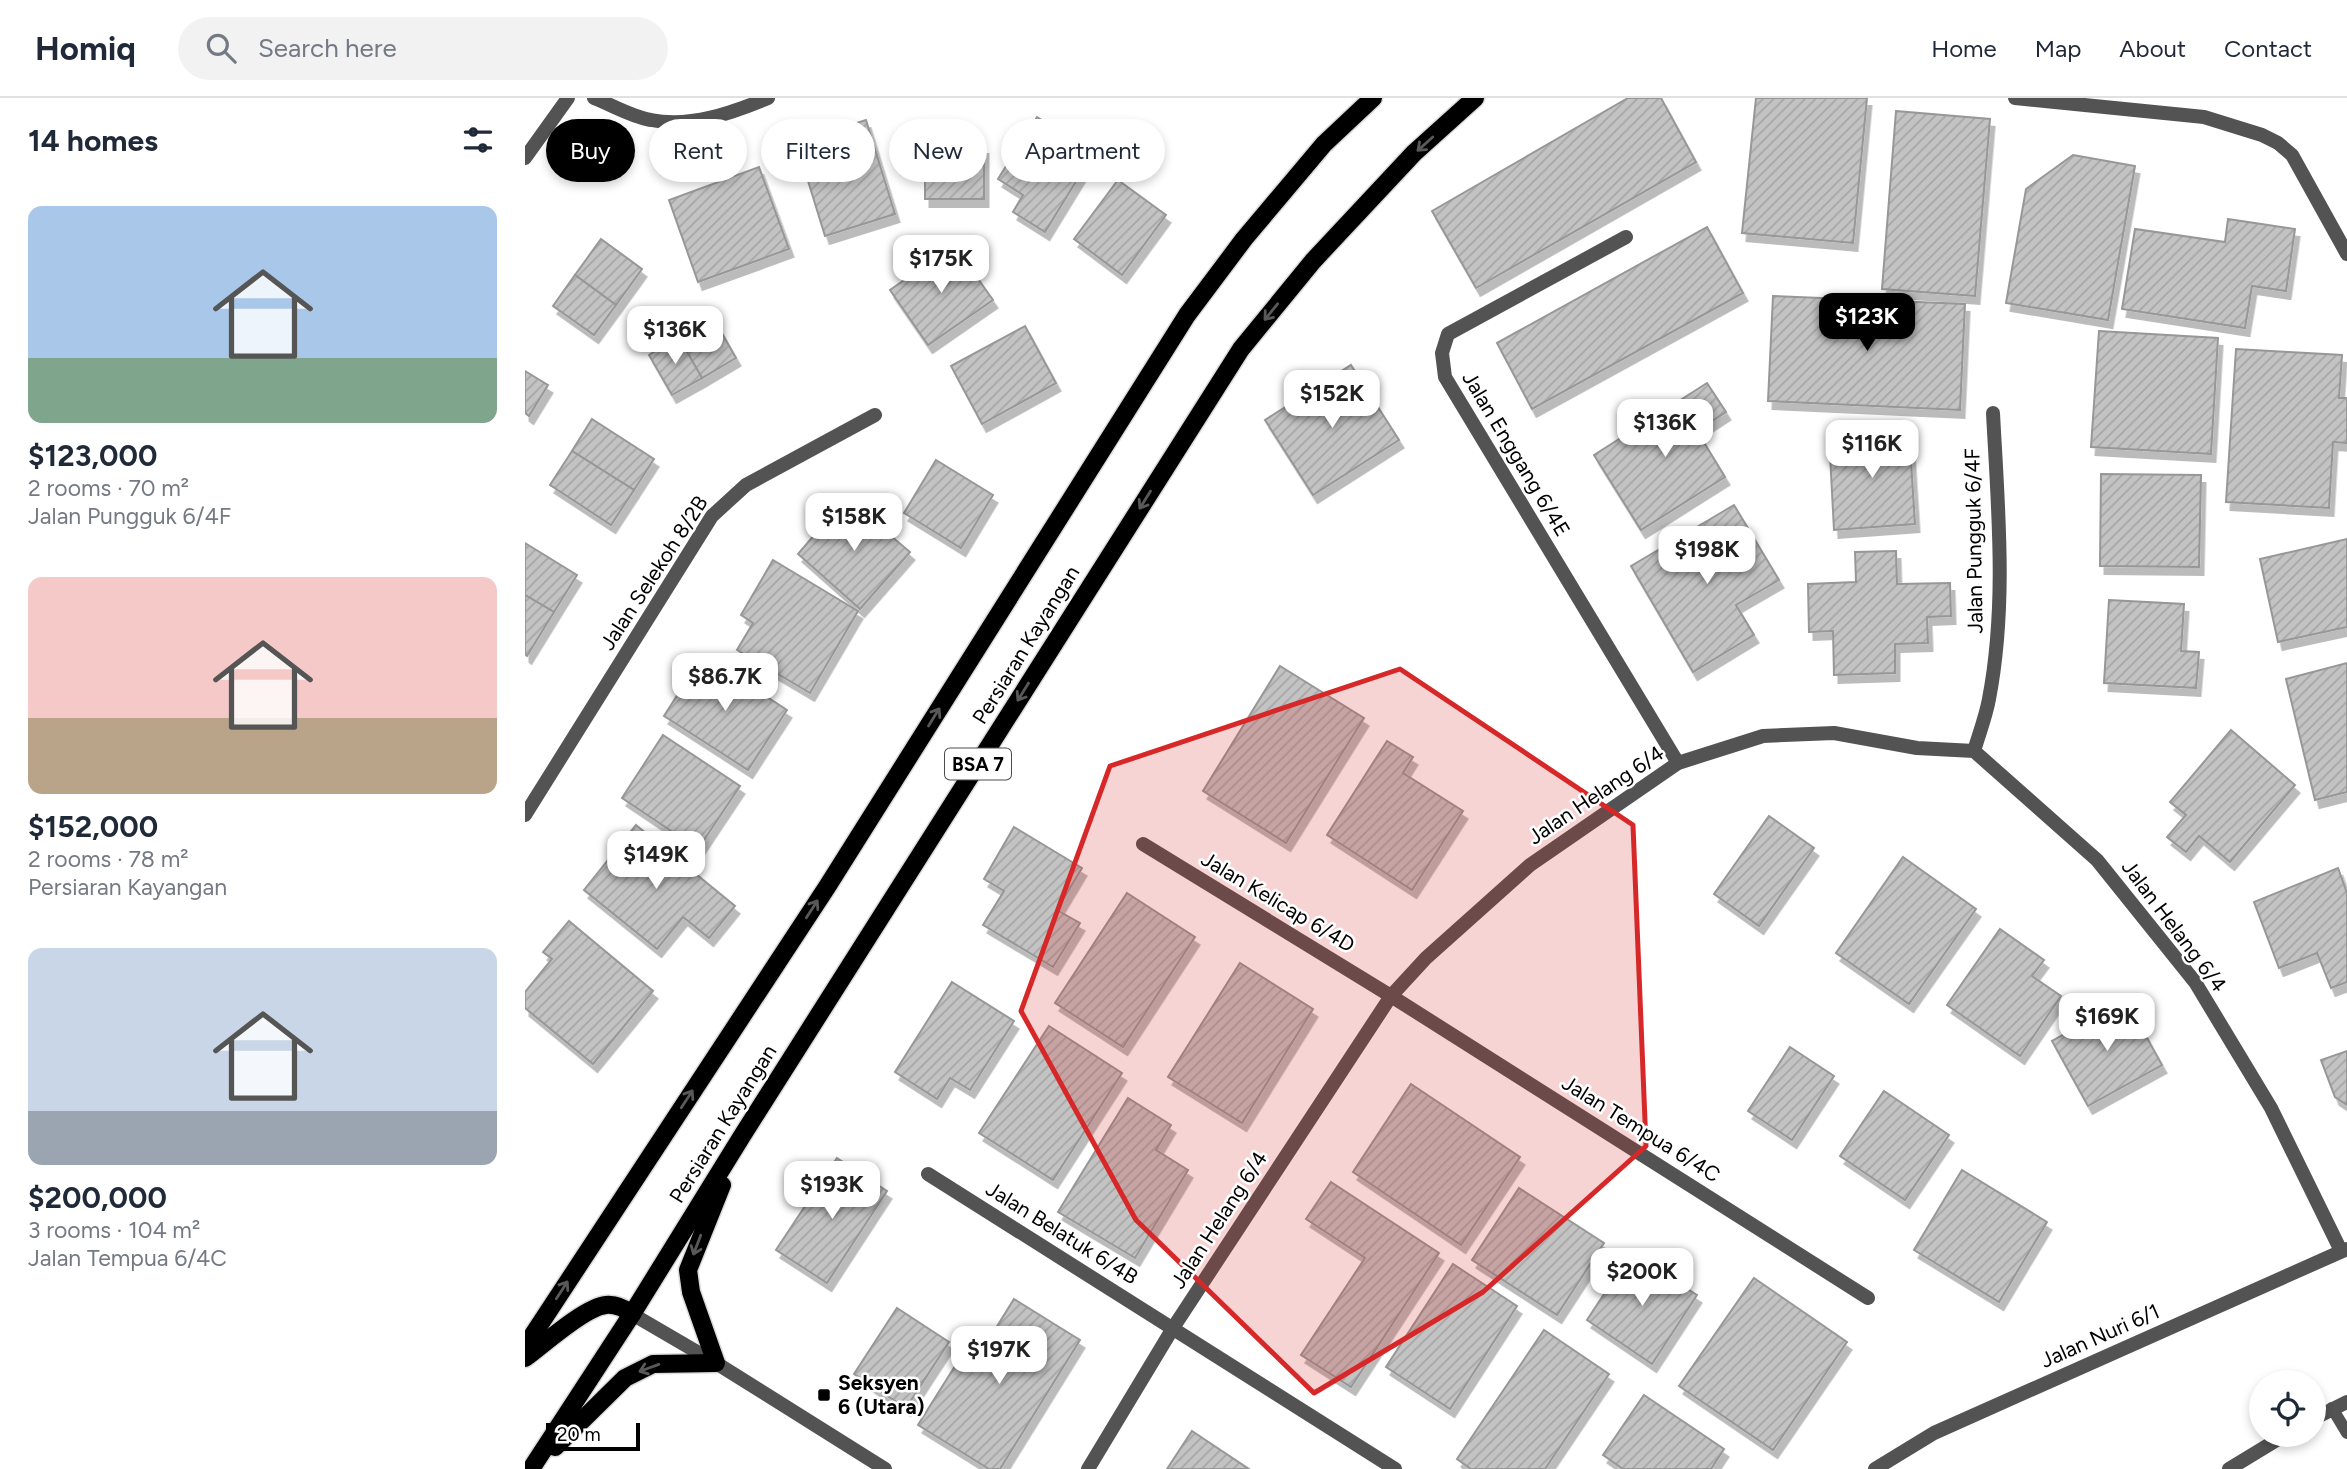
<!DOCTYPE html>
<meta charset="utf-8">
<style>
body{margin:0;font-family:Figtree,sans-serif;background:#f2f2f3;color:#1f2937;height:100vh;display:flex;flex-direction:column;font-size:26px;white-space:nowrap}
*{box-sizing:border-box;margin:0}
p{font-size:23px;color:#747a83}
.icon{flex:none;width:38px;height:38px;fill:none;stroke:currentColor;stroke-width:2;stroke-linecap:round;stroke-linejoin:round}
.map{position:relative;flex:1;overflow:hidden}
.side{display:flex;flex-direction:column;background:#fff;width:525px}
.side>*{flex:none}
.banner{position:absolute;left:21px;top:21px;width:665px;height:63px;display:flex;gap:14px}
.tools{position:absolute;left:1724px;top:1272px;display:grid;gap:14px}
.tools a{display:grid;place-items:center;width:77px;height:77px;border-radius:50%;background:#fff;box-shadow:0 4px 10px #0003;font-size:35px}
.scale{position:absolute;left:21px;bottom:18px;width:94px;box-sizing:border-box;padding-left:7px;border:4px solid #000;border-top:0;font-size:19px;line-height:24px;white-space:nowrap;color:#000;-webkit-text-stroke:5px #fff;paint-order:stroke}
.price{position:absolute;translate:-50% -60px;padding:0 16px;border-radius:14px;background:#fff;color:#222;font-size:23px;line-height:46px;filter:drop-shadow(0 2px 4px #0008)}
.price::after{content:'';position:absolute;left:50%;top:42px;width:21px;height:16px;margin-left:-10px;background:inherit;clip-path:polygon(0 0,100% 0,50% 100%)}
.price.active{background:#000;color:#fff}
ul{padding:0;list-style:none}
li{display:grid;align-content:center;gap:14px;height:371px;padding:0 28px}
li span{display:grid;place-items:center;height:217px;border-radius:14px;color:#555}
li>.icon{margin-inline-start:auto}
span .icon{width:126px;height:126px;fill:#fffc;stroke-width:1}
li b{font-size:30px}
h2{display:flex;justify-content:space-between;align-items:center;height:84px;padding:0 28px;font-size:30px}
.chip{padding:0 24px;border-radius:32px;background:#fff;box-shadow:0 4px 10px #0003;font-size:24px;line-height:63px}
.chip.active{background:#000;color:#fff}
header{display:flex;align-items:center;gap:42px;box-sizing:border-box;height:98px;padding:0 35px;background:#fff;border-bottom:2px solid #e0e1e3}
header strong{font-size:33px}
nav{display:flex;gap:38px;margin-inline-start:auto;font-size:24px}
.search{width:490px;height:63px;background:#f2f2f3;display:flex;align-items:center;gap:18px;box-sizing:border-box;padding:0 24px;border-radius:38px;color:#747a83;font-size:26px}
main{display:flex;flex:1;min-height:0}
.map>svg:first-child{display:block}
.building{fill:url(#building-hatch);stroke:#979797;stroke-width:2;filter:url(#shadow)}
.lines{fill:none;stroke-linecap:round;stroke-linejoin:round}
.primary-casing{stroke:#dbdbdb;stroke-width:21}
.service{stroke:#535353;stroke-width:12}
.minor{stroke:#535353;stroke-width:14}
.tertiary{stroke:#535353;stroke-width:14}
.primary{stroke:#000;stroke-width:18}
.oneway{stroke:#595959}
.marked{fill:#d62828;fill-opacity:0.2;stroke:#d62828;stroke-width:5;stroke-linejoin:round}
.poi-dot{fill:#000;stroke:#fff;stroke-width:2.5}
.labels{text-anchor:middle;stroke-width:5;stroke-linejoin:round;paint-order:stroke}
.shield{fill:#fff;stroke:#4c4c4c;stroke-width:2}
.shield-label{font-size:19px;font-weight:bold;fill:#000}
.street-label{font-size:21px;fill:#000;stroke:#fff}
.poi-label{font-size:21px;font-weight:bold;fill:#000;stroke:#fff;text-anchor:start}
</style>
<header>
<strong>Homiq</strong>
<div class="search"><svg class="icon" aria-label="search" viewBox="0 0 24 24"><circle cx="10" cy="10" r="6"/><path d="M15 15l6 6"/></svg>Search here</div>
<nav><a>Home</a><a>Map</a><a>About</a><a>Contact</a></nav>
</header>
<main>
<section class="side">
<h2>14 homes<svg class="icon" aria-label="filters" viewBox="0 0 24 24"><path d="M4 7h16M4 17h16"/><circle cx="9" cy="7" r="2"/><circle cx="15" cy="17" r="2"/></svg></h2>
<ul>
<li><span style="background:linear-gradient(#a9c7e8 70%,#7fa58c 0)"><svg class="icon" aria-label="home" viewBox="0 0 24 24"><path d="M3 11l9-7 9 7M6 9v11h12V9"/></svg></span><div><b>$123,000</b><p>2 rooms · 70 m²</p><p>Jalan Pungguk 6/4F</p></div></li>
<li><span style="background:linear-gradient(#f6c9c9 65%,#b9a48a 0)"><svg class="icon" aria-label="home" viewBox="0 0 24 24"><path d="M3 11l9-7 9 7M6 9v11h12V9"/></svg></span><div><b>$152,000</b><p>2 rooms · 78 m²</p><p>Persiaran Kayangan</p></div></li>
<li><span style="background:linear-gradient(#c9d6e8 75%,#9aa5b1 0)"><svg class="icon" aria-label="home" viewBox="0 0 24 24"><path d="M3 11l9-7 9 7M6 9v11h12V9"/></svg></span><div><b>$200,000</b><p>3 rooms · 104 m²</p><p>Jalan Tempua 6/4C</p></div></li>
</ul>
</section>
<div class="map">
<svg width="1822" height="1371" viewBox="0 0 1822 1371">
<defs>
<pattern id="building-hatch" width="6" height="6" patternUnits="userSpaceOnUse" patternTransform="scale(1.75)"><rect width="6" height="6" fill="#c3c3c3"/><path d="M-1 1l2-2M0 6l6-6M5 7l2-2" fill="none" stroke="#a6a6a6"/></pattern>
<filter id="shadow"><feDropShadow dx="4.5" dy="8" stdDeviation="0" flood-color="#0004"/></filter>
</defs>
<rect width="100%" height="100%" fill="#fff"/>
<!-- building -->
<g class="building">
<polygon points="1103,0 1136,0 1171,64 951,190 907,113"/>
<polygon points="1231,0 1342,0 1328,145 1217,135"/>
<polygon points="1371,13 1465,21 1450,198 1357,191"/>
<polygon points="512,19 569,54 520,134 488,114 498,97 473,81"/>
<polygon points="341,22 370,116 300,138 271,44"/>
<polygon points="459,48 459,101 400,101 400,49"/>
<polygon points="1548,57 1610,68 1583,222 1481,205 1501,91"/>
<polygon points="234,69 264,151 173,184 144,102"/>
<polygon points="593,82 641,117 597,177 549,141"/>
<polygon points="1703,121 1770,131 1761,193 1727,188 1720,230 1597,211 1610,131 1700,144"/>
<polygon points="1182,129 1218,195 1007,311 972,245"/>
<polygon points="76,141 117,171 91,207 50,177"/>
<polygon points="429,147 468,202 403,247 365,192"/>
<polygon points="50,177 91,207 69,237 28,208"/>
<polygon points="1248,198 1440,206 1435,312 1243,303"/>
<polygon points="187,218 211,260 177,280 153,238"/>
<polygon points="500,228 531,285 457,326 426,268"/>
<polygon points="1574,233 1693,240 1686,356 1566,349"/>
<polygon points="153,238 177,280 147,297 124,257"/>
<polygon points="1711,251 1817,257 1814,300 1822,300 1822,345 1808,344 1804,410 1701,404"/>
<polygon points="826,267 874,342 788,397 740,322"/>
<polygon points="0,273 23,287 4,318 0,315"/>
<polygon points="1182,285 1201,314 1172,333 1200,379 1116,432 1069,357"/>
<polygon points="67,321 129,361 109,392 47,353"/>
<polygon points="1384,332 1390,426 1309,432 1304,338"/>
<polygon points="47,353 109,392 86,427 25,387"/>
<polygon points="411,362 468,397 436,450 379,415"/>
<polygon points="1576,376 1676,377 1674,469 1575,468"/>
<polygon points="321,400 385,454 335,511 273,456"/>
<polygon points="1209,407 1254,482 1211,507 1229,537 1168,574 1106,468"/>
<polygon points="1822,441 1822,529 1753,544 1735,461"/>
<polygon points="0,445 52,477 29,514 0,497"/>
<polygon points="1371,453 1372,486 1425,485 1426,518 1402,519 1403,545 1370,546 1370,575 1309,577 1308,533 1284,534 1283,486 1331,484 1330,454"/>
<polygon points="248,462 333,513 285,595 212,552 228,525 216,517"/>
<polygon points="0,497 29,514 2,558 0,556"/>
<polygon points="1584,502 1659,506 1656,553 1674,554 1671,590 1579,585"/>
<polygon points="178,557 262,612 223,672 139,618"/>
<polygon points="1822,565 1822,694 1790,702 1761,581"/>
<polygon points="755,568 839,620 761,745 678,693"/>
<polygon points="1706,632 1770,687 1705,764 1674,738 1661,754 1642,739 1661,717 1645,704"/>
<polygon points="138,637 215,688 173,751 97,700"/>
<polygon points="862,643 888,659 878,675 938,713 887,792 802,737"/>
<polygon points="1244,718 1289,750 1234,828 1189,796"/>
<polygon points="111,727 210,808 184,840 158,819 132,851 59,792"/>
<polygon points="489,729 557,770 532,812 555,825 528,869 458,827 479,793 459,781"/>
<polygon points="1378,759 1451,811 1384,906 1311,855"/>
<polygon points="1813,770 1822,795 1822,884 1806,890 1792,855 1754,870 1729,804"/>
<polygon points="602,795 670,839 598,949 530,905"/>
<polygon points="44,823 128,893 68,966 0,910 0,894 27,861 18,854"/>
<polygon points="1475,831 1519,862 1507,878 1536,898 1495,958 1422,907"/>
<polygon points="715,865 788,911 717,1025 643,979"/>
<polygon points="427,884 489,923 445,992 425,980 412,1001 370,974"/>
<polygon points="1601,902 1637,967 1563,1008 1527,943"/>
<polygon points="524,928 597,975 528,1082 454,1035"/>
<polygon points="1265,949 1309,978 1267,1042 1223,1013"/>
<polygon points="1822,953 1822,1007 1810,999 1796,962"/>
<polygon points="886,986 995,1059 936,1147 828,1074"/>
<polygon points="1359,993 1424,1037 1380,1102 1315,1058"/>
<polygon points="603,1000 646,1027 631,1052 663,1072 610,1160 533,1114"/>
<polygon points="312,1060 362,1093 302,1185 251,1152"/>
<polygon points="1437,1072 1522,1124 1474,1204 1389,1152"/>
<polygon points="806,1084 914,1155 826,1289 776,1257 840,1160 781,1121"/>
<polygon points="994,1090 1079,1145 1032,1217 947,1162"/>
<polygon points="1106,1155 1172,1197 1127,1266 1062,1222"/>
<polygon points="928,1166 992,1208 925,1311 861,1269"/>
<polygon points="1229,1180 1322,1244 1248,1352 1154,1288"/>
<polygon points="489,1201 555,1242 475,1371 464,1371 393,1327 454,1230 466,1238"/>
<polygon points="372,1210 424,1244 381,1310 329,1276"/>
<polygon points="1019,1232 1084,1276 1020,1371 946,1371 932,1361"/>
<polygon points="1119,1297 1199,1351 1186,1371 1098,1371 1078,1357"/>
<polygon points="667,1333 724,1371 642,1371"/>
</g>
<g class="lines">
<defs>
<g id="primary">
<polyline points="0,1249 302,789 662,217 719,141 799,46 848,0"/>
<path d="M0,1260C18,1247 60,1209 81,1207C91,1206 99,1210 107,1216"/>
<polyline points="30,1349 100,1280 128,1266 191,1265 166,1194 163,1172 197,1087"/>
<polyline points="6,1371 107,1216 217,1038 716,251 788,163 889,55 950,0"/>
</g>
</defs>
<!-- primary casing -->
<use href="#primary" class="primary-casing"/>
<!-- service -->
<polyline class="service" points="1807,1310 1822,1335"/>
<!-- minor -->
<g class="minor">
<path d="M69,0C87,7 107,19 126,22C165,30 207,15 243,0"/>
<polyline points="1490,0 1679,19 1737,37 1753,45 1767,57 1822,156"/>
<polyline points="0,60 43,0"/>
<polyline points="1101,139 923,236 917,255 920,279 1153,665"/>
<path d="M1449,653C1454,636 1461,618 1464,601C1482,507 1473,410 1468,315"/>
<polyline points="0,717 187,418 221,387 350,317"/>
<polyline points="618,746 866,898 1343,1200"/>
<polyline points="403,1076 870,1371"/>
<polyline points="107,1216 191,1265 360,1371"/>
<polyline points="1788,1321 1822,1304"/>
<polyline points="563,1371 648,1230 866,898 901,860 1005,767 1153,665 1238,638 1309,635 1392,650 1449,653 1572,762 1670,884 1746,1010 1816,1153"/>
<polyline points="1704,1371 1760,1337"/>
</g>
<!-- tertiary -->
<polyline class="tertiary" points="1350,1371 1409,1335 1822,1151"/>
<!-- primary -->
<use href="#primary" class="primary"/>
</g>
<!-- one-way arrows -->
<defs><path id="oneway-shaft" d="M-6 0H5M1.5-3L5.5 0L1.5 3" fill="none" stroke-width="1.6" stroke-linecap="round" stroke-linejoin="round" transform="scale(1.75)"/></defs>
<g class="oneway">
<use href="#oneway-shaft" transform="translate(900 46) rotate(138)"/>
<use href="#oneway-shaft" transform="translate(746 214) rotate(129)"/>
<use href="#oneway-shaft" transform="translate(620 402) rotate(122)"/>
<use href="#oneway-shaft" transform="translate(498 594) rotate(122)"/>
<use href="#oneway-shaft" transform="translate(409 619) rotate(-58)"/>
<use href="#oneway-shaft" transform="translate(287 811) rotate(-57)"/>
<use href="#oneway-shaft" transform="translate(162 1001) rotate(-57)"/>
<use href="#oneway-shaft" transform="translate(172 1147) rotate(111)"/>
<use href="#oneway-shaft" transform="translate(37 1192) rotate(-57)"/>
<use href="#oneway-shaft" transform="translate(124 1270) rotate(160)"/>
</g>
<!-- marked area -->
<path class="marked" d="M875,571L1108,727L1121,1048L958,1194L789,1295L611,1122L496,913L585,668Z"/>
<!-- markers -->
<rect class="poi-dot" x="292" y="1290" width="14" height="14" rx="3.5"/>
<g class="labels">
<!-- shield labels -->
<rect class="shield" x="420" y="650.5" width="66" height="31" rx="5"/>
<g class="shield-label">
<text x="453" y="673">BSA 7</text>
</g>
<!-- street labels -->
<g class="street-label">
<text transform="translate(991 356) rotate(59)" y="7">Jalan Enggang 6/4E</text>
<text transform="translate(1449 443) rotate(-91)" y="7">Jalan Pungguk 6/4F</text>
<text transform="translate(129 475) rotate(-57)" y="7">Jalan Selekoh 8/2B</text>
<text transform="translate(501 547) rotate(-58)" y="7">Persiaran Kayangan</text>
<text transform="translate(1071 697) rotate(-34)" y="7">Jalan Helang 6/4</text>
<text transform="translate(753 804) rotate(31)" y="7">Jalan Kelicap 6/4D</text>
<text transform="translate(1649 828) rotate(53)" y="7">Jalan Helang 6/4</text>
<text transform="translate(198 1026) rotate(-58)" y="7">Persiaran Kayangan</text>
<text transform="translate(1116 1031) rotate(32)" y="7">Jalan Tempua 6/4C</text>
<text transform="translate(694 1122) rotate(-57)" y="7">Jalan Helang 6/4</text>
<text transform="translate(537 1135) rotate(32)" y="7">Jalan Belatuk 6/4B</text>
<text transform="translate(1575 1238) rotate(-24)" y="7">Jalan Nuri 6/1</text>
</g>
<!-- poi labels -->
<g class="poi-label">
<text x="313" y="1292">Seksyen<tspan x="313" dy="24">6 (Utara)</tspan></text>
</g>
</g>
</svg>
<div class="tools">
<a><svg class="icon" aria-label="locate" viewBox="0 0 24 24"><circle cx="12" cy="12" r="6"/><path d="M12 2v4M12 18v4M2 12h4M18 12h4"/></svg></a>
</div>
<div class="scale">20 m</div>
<b class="price" style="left:416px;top:197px">$175K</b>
<b class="price active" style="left:1342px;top:255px">$123K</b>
<b class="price" style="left:150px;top:268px">$136K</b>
<b class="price" style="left:807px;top:332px">$152K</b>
<b class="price" style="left:1140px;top:361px">$136K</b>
<b class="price" style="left:1347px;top:382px">$116K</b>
<b class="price" style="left:329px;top:455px">$158K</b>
<b class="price" style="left:1182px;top:488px">$198K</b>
<b class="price" style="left:200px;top:615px">$86.7K</b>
<b class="price" style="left:131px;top:793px">$149K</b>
<b class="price" style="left:1582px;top:955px">$169K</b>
<b class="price" style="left:307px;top:1123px">$193K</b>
<b class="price" style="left:1117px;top:1210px">$200K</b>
<b class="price" style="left:474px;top:1288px">$197K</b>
<div class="banner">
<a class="chip active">Buy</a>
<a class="chip">Rent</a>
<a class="chip">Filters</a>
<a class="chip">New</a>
<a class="chip">Apartment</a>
</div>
</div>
</main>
